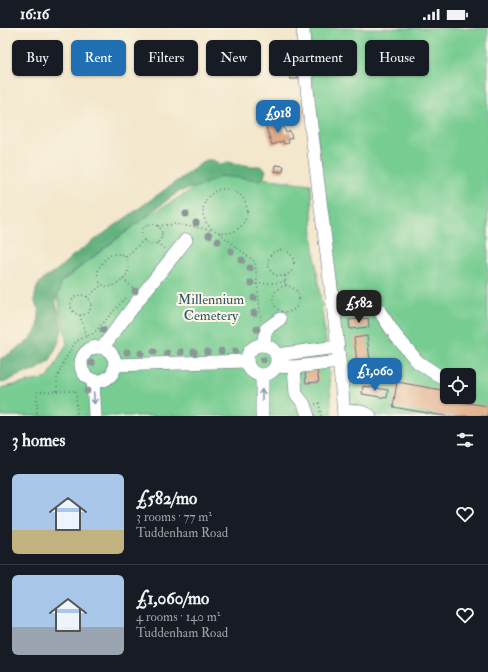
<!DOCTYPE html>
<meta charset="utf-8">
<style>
body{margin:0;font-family:"IM FELL Double Pica",serif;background:#242831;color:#f1f3f6;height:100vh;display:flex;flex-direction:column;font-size:15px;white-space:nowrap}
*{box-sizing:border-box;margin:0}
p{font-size:13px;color:#9ea1a6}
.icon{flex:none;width:22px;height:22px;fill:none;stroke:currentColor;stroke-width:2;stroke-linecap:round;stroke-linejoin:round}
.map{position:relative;height:388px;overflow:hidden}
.sheet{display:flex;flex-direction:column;background:#171b24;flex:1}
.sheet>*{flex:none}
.guide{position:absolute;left:12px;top:12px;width:464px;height:36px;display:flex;gap:8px}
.controls{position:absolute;left:440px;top:340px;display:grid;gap:8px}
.controls a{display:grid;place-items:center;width:36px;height:36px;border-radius:6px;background:#171b24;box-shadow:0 1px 3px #0004;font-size:20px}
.price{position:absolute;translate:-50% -34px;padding:0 9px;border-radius:8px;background:#1f6fb2;color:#fff;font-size:13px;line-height:26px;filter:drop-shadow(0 1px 2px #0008)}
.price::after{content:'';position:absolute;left:50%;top:24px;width:12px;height:9px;margin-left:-6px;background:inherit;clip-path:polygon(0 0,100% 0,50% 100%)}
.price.selected{background:#222;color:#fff}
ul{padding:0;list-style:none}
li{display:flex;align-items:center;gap:12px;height:100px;padding:0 12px}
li+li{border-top:1px solid #363941}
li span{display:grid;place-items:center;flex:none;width:112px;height:80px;border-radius:6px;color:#555}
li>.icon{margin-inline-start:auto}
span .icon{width:48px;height:48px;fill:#fffc;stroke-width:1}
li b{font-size:17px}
h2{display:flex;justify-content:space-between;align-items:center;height:48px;padding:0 12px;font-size:17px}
.tag{padding:0 14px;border-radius:6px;background:#171b24;box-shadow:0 1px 3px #0004;font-size:14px;line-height:36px}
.tag.selected{background:#1f6fb2;color:#fff}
.status{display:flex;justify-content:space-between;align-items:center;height:28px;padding:0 20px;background:#171b24;direction:ltr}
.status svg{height:11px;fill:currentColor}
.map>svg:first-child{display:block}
.green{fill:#76cc91;stroke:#487e78;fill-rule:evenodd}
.forest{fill:#60b07b;stroke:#3e706c}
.building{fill:#deaa86}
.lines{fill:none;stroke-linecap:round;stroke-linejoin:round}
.minor-casing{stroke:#676f84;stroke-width:14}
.path{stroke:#676f84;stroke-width:1.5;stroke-dasharray:1 3;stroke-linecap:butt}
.minor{stroke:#fff;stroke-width:13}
.tree{fill:#899797}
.oneway{stroke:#8d97ae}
.labels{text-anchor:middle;stroke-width:4;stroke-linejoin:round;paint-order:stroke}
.park-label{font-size:14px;fill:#32566b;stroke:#fcf5e5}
</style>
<div class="status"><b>16:16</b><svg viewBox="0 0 49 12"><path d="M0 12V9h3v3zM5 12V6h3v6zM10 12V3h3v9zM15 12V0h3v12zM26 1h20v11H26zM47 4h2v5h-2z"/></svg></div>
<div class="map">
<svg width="488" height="388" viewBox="0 0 488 388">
<rect width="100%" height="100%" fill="#fcf5e5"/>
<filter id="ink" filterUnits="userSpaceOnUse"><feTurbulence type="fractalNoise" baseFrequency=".025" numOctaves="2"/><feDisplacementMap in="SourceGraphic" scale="8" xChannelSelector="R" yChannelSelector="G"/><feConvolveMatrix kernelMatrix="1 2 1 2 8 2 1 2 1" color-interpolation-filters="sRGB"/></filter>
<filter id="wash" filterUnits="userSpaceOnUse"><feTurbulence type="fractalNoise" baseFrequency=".012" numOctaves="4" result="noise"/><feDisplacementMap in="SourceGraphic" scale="16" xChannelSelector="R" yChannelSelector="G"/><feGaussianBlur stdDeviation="0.9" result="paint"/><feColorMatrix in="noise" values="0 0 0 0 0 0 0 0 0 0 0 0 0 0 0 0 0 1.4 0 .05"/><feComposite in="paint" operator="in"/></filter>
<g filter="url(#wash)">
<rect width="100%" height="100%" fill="#f3e7cc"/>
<!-- green -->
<g class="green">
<path d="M308,0H488V388H347L309,30ZM447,347H469V369H447Z"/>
<polygon points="220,145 311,156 313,212 328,330 332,388 0,388 0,360 48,350 67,316 56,258 143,191"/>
</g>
<!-- forest -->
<path class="forest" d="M206,132H213L220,136L228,134L251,138H260L266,142L264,149L260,152L220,148L203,157L178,164L60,254V262L56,271V276L59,283L62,301L59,313L50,333L35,343L22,346L3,355L0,354V331C14,323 33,314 38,298C40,294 37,289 40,282C36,278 34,274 35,268C37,251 46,251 58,241C62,238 66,234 70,230Z"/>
<g id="blocks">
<!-- building -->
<g class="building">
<polygon points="289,31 297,31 298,51 290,51"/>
<polygon points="282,94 286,105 290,103 292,110 288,111 289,115 284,116 283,113 272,117 266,99"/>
<polygon points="275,137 284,138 283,144 274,143"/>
<polygon points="368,290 369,299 350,301 349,292"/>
<polygon points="367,308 370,333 357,335 354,310"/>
<polygon points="317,342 319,354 306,355 305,344"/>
<polygon points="443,353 447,353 447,369 463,369 462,374 488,378 488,388 444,388 393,379 397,354 442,362"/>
<polygon points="363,358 388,362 387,370 362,366"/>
</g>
</g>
</g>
<g filter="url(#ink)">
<use href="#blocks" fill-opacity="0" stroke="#676f84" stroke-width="1"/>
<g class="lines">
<defs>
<g id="minor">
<path d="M303,0C305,58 313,114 320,172C329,243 339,316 344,388"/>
<polyline points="332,271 361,268 378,281 396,308 418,334 439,348"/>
<polyline points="263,317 266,301 280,291"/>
<circle cx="262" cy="332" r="15"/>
<circle cx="98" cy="336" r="17"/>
<polyline points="102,320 142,267 186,212"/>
<polyline points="276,327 337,319"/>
<polyline points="115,337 247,333"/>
<polyline points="276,338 294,339 339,334"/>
<polyline points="294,339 296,366 304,376 308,388"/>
<polyline points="93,352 95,388"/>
<path d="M344,384C354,383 362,382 370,388"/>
<polyline points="262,388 262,347"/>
</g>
</defs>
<!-- minor casing -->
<use href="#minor" class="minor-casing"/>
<!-- path -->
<g class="path">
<circle cx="225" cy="183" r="22"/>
<circle cx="152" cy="206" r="10"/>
<polyline points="158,198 174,196 212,202"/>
<polyline points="219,205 255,234 261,292"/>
<polyline points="157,215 165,221"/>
<circle cx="281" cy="235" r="13"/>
<path d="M121,226C144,240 110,271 99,253C94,244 103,231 111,227C114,226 118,226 121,226Z"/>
<polyline points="126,229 144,212"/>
<polyline points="285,248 286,258"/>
<polyline points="123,251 133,260"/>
<polyline points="256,256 286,254"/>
<circle cx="286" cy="271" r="13"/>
<circle cx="81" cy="277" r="10"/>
<polyline points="87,269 102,257"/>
<polyline points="80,287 86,309"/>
<polyline points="57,363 57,350 65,331 75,315 80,311 94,305 126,269"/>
<polyline points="315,376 319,375 321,388"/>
<polyline points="37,388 37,364 76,363 77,388"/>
</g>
<!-- minor -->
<use href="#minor" class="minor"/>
</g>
<!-- trees -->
<g class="tree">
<circle cx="186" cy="186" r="3.5"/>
<circle cx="196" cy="195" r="3.5"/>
<circle cx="209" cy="207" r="3.5"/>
<circle cx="218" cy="213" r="3.5"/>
<circle cx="231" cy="223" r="3.5"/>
<circle cx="242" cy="232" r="3.5"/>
<circle cx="250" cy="240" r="3.5"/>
<circle cx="251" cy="255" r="3.5"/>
<circle cx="135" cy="263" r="3.5"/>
<circle cx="254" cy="270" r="3.5"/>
<circle cx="254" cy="285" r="3.5"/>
<circle cx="257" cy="301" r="3.5"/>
<circle cx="103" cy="302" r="3.5"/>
<circle cx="221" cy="323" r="3.5"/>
<circle cx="235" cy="323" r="3.5"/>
<circle cx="127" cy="324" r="3.5"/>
<circle cx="154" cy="324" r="3.5"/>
<circle cx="181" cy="324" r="3.5"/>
<circle cx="194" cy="324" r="3.5"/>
<circle cx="207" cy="324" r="3.5"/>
<circle cx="141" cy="325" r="3.5"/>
<circle cx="167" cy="325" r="3.5"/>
<circle cx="263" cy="332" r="3.5"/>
<circle cx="92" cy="335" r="3.5"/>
<circle cx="87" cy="363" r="3.5"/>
</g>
<!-- one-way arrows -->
<defs><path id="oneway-shaft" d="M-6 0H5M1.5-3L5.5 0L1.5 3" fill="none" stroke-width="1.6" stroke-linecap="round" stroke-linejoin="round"/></defs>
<g class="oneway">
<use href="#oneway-shaft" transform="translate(262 367) rotate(-90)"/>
<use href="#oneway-shaft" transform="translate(94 370) rotate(87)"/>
</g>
</g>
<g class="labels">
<!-- park labels -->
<g class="park-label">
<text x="211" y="276">Millennium<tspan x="211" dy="16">Cemetery</tspan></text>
</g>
</g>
</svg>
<div class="controls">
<a><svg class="icon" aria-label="locate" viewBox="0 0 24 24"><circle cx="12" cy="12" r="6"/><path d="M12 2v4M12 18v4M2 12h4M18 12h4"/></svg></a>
</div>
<b class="price" style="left:278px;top:106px">£918</b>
<b class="price selected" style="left:359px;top:296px">£582</b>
<b class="price" style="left:375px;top:364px">£1,060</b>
<div class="guide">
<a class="tag">Buy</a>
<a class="tag selected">Rent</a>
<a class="tag">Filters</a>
<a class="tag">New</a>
<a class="tag">Apartment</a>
<a class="tag">House</a>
</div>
</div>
<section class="sheet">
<h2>3 homes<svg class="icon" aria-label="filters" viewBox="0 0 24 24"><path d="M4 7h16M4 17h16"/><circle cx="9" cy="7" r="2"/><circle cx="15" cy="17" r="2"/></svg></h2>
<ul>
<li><span style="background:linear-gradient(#a9c7e8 70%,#c2b280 0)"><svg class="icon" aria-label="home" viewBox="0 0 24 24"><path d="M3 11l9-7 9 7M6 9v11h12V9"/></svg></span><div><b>£582/mo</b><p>3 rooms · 77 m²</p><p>Tuddenham Road</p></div><svg class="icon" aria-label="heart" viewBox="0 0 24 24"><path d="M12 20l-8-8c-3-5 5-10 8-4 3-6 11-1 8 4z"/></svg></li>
<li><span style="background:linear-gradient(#a9c7e8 65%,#9aa5b1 0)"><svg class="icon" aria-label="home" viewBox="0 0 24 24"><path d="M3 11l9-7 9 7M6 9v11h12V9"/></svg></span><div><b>£1,060/mo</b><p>4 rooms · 140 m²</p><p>Tuddenham Road</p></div><svg class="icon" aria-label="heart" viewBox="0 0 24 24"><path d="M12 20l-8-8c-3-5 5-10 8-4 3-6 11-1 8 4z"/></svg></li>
</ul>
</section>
